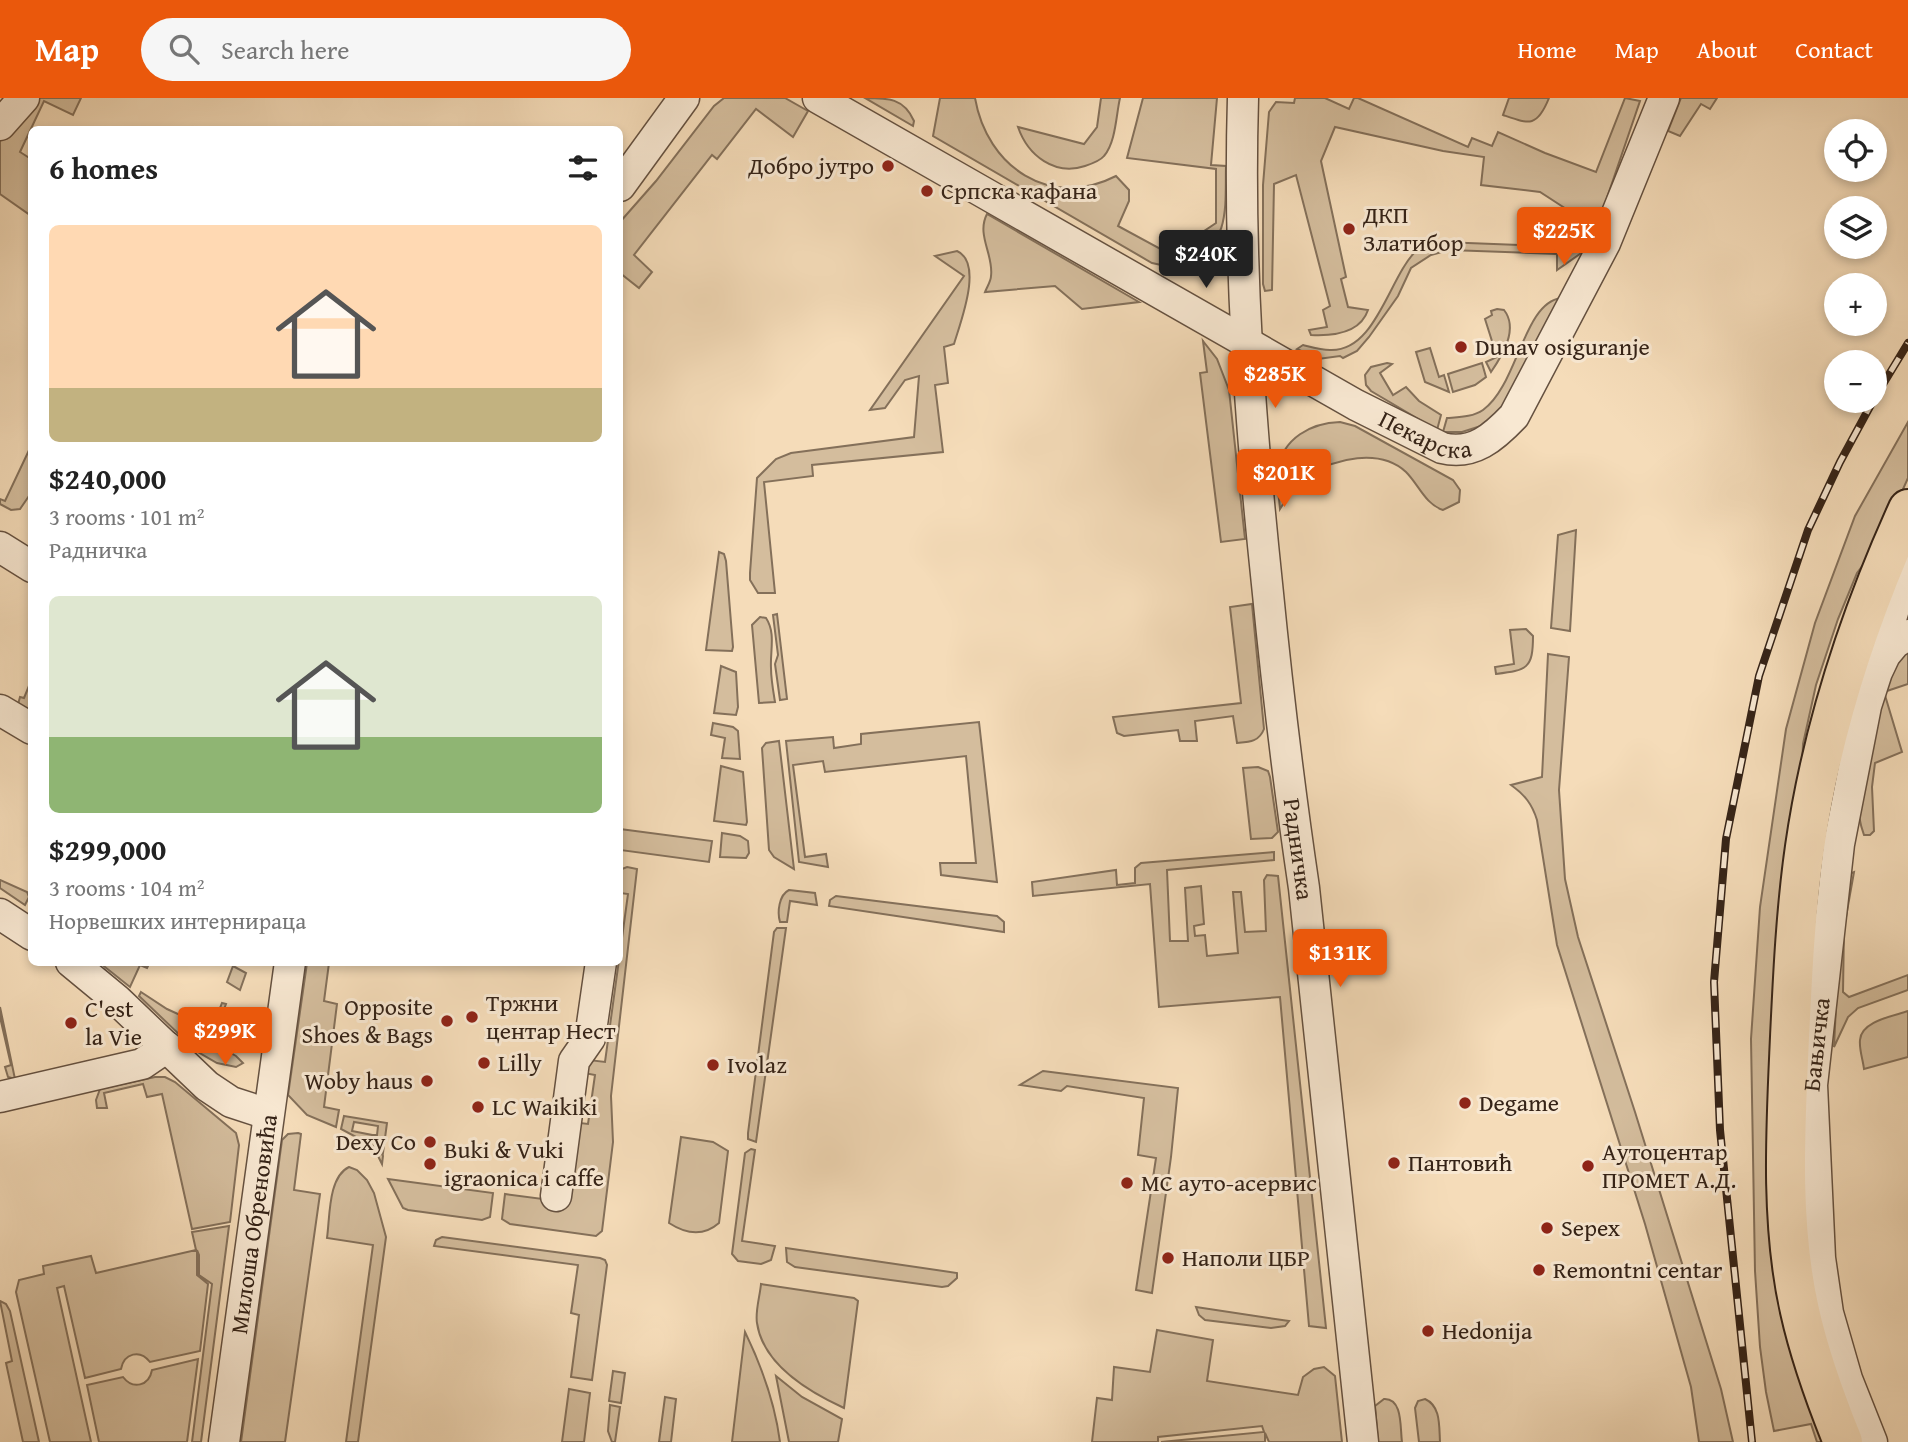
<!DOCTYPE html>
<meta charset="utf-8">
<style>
body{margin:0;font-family:"Gentium Book Plus",serif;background:#f6f6f6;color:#222;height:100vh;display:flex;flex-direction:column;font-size:26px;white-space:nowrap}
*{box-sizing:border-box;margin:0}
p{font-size:23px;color:#767676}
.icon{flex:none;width:38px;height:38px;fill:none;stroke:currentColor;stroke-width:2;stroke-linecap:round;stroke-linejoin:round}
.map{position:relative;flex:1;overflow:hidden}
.details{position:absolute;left:28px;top:28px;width:595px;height:840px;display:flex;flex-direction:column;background:#fff;border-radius:10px;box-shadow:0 4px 10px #0003}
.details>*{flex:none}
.buttons{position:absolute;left:1824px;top:21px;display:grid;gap:14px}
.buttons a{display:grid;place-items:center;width:63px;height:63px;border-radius:50%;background:#fff;box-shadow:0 4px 10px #0003;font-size:35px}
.price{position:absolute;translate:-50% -60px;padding:0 16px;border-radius:7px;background:#ea580c;color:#fff;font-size:23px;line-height:46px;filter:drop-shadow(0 2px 4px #0008)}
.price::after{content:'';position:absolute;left:50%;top:42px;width:21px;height:16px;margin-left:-10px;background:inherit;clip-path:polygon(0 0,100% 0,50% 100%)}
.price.active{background:#222;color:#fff}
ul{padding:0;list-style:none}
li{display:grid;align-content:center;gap:14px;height:371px;padding:0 21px}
li span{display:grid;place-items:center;height:217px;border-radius:10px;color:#555}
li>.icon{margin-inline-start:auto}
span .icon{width:126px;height:126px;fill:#fffc;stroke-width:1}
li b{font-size:30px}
h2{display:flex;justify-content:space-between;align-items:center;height:84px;padding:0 21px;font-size:30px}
header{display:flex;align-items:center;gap:42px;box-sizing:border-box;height:98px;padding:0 35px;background:#ea580c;color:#fff}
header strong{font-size:33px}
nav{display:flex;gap:38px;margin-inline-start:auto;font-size:24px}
.search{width:490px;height:63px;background:#f6f6f6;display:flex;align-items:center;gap:18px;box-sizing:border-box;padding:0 24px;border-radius:38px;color:#767676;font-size:26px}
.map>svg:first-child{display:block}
.green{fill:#d4bd9d;stroke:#84705a;stroke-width:2}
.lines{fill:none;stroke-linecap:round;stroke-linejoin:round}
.minor-casing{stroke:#655140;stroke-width:33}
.major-casing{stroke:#352317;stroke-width:42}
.minor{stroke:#f8e8d2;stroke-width:30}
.major{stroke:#f5dcb9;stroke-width:38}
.rail-casing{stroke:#352317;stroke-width:8}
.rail{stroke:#f8e8d2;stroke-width:5;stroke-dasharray:16;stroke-linecap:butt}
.poi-dot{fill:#8f2418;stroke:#f8e8d2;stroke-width:2.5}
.labels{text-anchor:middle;stroke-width:6;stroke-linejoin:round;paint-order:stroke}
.poi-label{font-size:24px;fill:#352317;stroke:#f8e8d2;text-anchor:start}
.street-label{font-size:24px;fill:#352317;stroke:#f8e8d2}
</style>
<header>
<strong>Map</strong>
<div class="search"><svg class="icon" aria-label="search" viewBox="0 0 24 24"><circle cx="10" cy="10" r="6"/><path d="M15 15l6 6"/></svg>Search here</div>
<nav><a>Home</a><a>Map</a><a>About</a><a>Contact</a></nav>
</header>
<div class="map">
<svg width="1908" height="1344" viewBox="0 0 1908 1344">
<rect width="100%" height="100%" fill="#f5dcb9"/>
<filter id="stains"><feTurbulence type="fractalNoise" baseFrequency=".00286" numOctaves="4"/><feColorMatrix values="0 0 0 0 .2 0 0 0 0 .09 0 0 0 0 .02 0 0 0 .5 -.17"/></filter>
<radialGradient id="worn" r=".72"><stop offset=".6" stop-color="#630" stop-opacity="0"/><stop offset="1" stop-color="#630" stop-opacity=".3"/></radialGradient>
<!-- green -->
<g class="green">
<polygon points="34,0 81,0 73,17 44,3 20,54 31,61 30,117 0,96 0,39"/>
<polygon points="724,0 785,0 808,13 793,39 756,11 717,61 712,57 634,157 652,174 639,190 620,175 620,124 656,83 714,8"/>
<path d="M865,0C888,0 904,0 914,23L913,28Z"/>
<path d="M940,0H975C987,69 1050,112 1116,78L1129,92V103L1118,128L1164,153L1189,143L1216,125V71L1127,60L1143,0H1217L1211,67L1226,68C1225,105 1231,147 1190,163C1177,167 1165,169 1152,165L933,38Z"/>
<path d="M1101,0H1120C1116,17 1116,44 1104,58C1100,63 1091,66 1085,68C1055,78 1028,58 1018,29L1084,46L1097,29Z"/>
<path d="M1295,0H1325L1349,11L1354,0H1358L1468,49L1472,40L1492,48L1498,34L1545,55L1596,74L1625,0L1640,3L1597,129L1577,118L1540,94L1481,87L1484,59L1443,53L1335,29L1321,63L1346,179L1341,181L1348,209L1368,212C1360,236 1331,238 1311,237L1309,232L1327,229L1323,212L1330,208L1296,77L1274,86L1272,192L1265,193L1263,186V87L1269,14L1276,4L1294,5Z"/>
<path d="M1509,0H1549C1537,30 1529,26 1503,17Z"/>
<polygon points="1681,0 1717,0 1710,11 1701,6 1680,38 1668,33"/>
<path d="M987,116L1139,204L1082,211L1055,188L985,194C987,189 991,183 991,178C994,157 976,137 987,116Z"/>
<path d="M1558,128L1593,138L1587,151L1557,172V156L1449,152L1431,157L1411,170L1398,198L1369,239L1357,253L1343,260L1340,258L1318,261L1297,251L1303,247C1311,249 1321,252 1330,252C1376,254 1389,179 1416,153C1424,147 1432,145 1442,144L1567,149L1575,142Z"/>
<path d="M957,153C984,165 960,225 954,246L944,249L948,285L935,287L943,354L812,367L813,378L764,384L775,495H758L750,482V475L757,380L776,361L791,355L914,339L919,278L905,282L885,310L870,312L964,178L935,158Z"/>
<path d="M1561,200L1503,314L1484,327L1462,334H1443L1447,320C1459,319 1473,319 1483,312C1518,287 1523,205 1561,200Z"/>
<path d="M1497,211L1504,212C1519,231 1502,258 1491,274L1486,264L1497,259L1485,221L1492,217L1491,213Z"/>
<polygon points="1203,243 1217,261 1229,292 1245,441 1221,444 1200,275 1207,274"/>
<polygon points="1430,250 1439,279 1444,277 1449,294 1425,284 1416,254"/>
<polygon points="1387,265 1392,266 1380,275 1393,297 1406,289 1419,303 1441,317 1437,332 1371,293 1366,287 1365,277 1371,269"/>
<polygon points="1482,265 1486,279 1475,287 1453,294 1448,276"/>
<path d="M1340,324L1355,328L1453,382L1460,392L1459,404L1443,412C1425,406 1419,387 1406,374C1380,350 1335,360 1308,378C1296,386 1288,398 1280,411C1279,398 1276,384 1278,371C1283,340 1311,325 1340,324Z"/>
<polygon points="1908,324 1908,380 1877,449 1857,475 1838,521 1816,587 1803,646 1802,671 1828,1344 1817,1344 1811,1326 1774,1333 1766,1294 1760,1249 1755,1173 1751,941 1760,809 1786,631 1815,525 1855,418"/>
<polygon points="31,348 31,395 20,411 11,412 0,406 0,401 5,403"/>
<polygon points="1576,432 1570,533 1551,530 1558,437"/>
<polygon points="719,454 724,456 726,463 733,549 732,553 706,552"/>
<path d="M1252,506L1264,631C1259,644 1249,644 1237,645L1233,618L1195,623L1197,643H1180L1178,632L1124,638L1117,635L1113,619L1241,605L1230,509Z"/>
<polygon points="777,516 787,601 780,602 775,566 778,557 773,517"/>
<path d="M760,519L766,520C776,535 770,553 771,570C771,581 773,592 775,604L759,605L752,527Z"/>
<path d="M1526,531L1533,538C1533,571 1527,572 1496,576L1495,569L1514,566L1510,532Z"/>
<path d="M1908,549V586L1884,594L1902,654L1875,665L1872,689L1874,733L1870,737H1864C1860,726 1858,716 1858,704C1860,669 1881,571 1908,549Z"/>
<path d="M1548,556L1569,559L1559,692L1565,781L1578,839L1635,1014L1721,1291L1733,1344H1699L1691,1289L1645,1126L1557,847L1537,722C1532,706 1525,697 1511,687L1542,679Z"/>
<polygon points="721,568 736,574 738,609 736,617 714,615"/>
<polygon points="31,583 31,622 16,614 20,599 24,600"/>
<polygon points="979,624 997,784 941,777 940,765 976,765 966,658 825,674 823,663 793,667 805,759 826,756 828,769 799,764 786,643 833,639 834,650 861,646 861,636"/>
<polygon points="713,625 733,629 738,633 740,661 722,660 725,640 711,637"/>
<polygon points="779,643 794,771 774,759 769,752 762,650 766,645"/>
<polygon points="721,668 743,674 747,724 746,727 714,723"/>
<polygon points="1258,669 1268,673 1270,679 1278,734 1272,740 1251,741 1243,670"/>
<polygon points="620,731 712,743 709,764 620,752"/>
<polygon points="722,735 740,738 748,743 749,755 746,760 720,759"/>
<polygon points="1274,754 1274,762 1167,772 1170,843 1188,843 1185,790 1201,788 1204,826 1194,828 1195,838 1205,837 1207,858 1238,855 1233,794 1241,794 1245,834 1266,833 1264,782 1267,777 1278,778 1326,1230 1309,1228 1280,899 1159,909 1150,786 1033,798 1032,784 1116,772 1117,787 1135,785 1135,770 1141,765"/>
<polygon points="627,769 637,771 611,998 613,1044 602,1133 596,1138 510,1126 502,1121 505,1096 550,1102 572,1024 588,1026 595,977 579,974 581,961 605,964 628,796 620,795 622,771"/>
<polygon points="1854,774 1844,830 1843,894 1849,899 1908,877 1908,892 1858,910 1848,919 1834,949 1840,826 1849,776"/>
<polygon points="0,782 27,794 29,799 25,807 0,790"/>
<path d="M789,792L815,795L817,807L790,803L787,824H780C777,814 779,797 789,792Z"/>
<polygon points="836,798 997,818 1004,824 1004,834 829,808 830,802"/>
<polygon points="777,830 786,830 756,1044 748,1041 748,1035 774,834"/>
<polygon points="100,865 140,865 148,868 147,870 140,867 130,889"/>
<polygon points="307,865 329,865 324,903 337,906 324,1009 339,1012 336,1029 307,1017 288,997"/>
<polygon points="233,868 246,875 240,892 227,884"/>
<polygon points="141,894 167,911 191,922 184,941 139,898"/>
<polygon points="222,905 226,906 211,944 236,958 243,965 236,969 217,965 198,954 214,914 218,915"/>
<polygon points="0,909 15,981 8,979 5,969 11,967 0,919"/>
<path d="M1908,913V959L1864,971C1863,962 1859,951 1860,942C1861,923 1894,918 1908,913Z"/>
<polygon points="1043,973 1178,990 1171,1059 1152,1195 1136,1192 1156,1060 1138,1057 1144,1000 1067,988 1061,993 1020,987"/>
<polygon points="155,979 165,979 175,984 236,1035 239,1047 230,1124 192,1131 162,996 147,999 143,986 104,995 107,1010 97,1010 96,1002 100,991"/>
<polygon points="344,1018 387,1025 383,1055 374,1037 377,1037 378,1028 354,1024 352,1033 372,1037 383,1058 382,1066 373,1048 341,1031"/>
<polygon points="298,1035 301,1036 294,1092 320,1096 285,1344 241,1344 282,1042 288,1036"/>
<path d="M681,1039L713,1044L728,1053L719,1125C703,1139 686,1136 669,1125Z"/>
<polygon points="751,1051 755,1052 742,1143 775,1148 771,1162 761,1166 738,1163 732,1156 745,1055"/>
<path d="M349,1069L357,1072L367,1082L374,1095L386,1139L358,1344H346L373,1147L327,1140C330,1119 328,1079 349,1069Z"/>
<polygon points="388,1081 493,1095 490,1119 482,1122 408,1112 403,1110"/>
<path d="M229,1128L201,1344H192L212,1186L199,1177V1157L197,1152V1177L208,1186L200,1253L150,1264C140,1251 124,1255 121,1271L85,1280L64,1188L57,1190L91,1344H50L16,1194L19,1182L44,1176L43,1168L91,1158L96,1175L196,1152L192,1134Z"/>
<polygon points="442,1139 600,1160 605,1162 607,1167 592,1282 571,1279 579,1217 571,1215 578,1167 434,1148 436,1142"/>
<polygon points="786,1150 957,1175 957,1180 948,1188 942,1189 795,1169 787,1164"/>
<path d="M761,1186L854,1200L858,1203L844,1310C809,1294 763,1267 757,1225C755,1213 760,1198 761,1186Z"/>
<polygon points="0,1203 6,1206 10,1213 39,1344 23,1344 6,1265 12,1263"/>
<polygon points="1196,1209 1289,1223 1285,1228 1271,1230 1205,1222 1199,1217"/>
<polygon points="1157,1232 1213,1242 1207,1283 1298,1297 1303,1279 1314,1271 1324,1269 1335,1278 1342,1344 1269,1344 1265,1335 1265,1344 1161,1344 1264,1334 1262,1328 1158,1339 1158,1344 1092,1344 1097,1300 1112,1302 1114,1269 1150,1274"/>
<path d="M745,1234C762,1269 775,1305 780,1344H732Z"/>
<path d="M198,1261L187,1344H99L87,1287L123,1279C133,1292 149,1288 152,1272Z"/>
<polygon points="613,1273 625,1275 621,1305 609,1303"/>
<polygon points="776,1278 802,1299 842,1321 838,1344 789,1344"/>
<polygon points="569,1291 590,1295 584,1344 562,1344"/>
<polygon points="665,1299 676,1301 671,1344 659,1344"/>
<path d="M1384,1301C1403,1300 1400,1330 1402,1344H1378L1375,1308Z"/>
<path d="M1425,1301C1441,1308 1439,1328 1440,1344H1419L1415,1310L1418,1303Z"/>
<polygon points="610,1307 620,1309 615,1344 612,1344 608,1333"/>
</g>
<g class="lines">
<defs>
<g id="minor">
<path id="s1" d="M818,0L1356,307L1442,350C1473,358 1494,339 1514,318L1605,145L1664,0"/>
<path id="s2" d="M1243,0C1238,163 1250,324 1267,486C1277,588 1289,689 1304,790L1363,1344"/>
<polyline points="0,27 24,0"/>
<polyline points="620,88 684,0"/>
<polyline points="0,449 32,469"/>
<polyline points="1890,550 1887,539 1888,531 1907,467"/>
<polyline points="0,612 32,631"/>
<polyline points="0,816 32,837"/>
<polyline points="71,864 117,902 207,988 231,1004 268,1016"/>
<polyline points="0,999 142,966 167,949"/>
<polyline points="556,1098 574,963 590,940 601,864"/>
<path id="s3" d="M224,1344L290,864"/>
<path id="s4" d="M1872,1344L1847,1281L1828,1215L1820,1160L1812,987L1839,746L1866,608L1877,574L1885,557L1895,545L1908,537"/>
</g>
<path id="major" d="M1843,1344C1826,1302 1810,1258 1800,1213C1780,1125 1786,1029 1790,939C1793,876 1796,812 1805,749C1822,631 1859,519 1908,411"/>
</defs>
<!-- minor casing -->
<use href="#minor" class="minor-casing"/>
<!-- major casing -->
<use href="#major" class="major-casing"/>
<!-- minor -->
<use href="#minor" class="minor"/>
<!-- major -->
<use href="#major" class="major"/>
<defs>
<g id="rail">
<polyline points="1874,301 1908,245"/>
<polyline points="1752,1344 1720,1032 1714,884 1726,741 1759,578 1808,432 1840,364 1873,303"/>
</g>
</defs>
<!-- rail casing -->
<use href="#rail" class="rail-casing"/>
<!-- rail -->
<use href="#rail" class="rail"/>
</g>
<!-- markers -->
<g class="poi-dot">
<circle cx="888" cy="68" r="7"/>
<circle cx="927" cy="93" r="7"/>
<circle cx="1349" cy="131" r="7"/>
<circle cx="1461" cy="249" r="7"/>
<circle cx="472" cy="919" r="7"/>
<circle cx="447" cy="923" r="7"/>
<circle cx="71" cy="925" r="7"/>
<circle cx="484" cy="965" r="7"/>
<circle cx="713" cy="967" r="7"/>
<circle cx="427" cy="983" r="7"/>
<circle cx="1465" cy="1005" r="7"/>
<circle cx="478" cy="1009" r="7"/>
<circle cx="430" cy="1044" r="7"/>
<circle cx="1394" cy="1065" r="7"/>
<circle cx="430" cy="1066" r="7"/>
<circle cx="1588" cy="1068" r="7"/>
<circle cx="1127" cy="1085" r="7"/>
<circle cx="1547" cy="1130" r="7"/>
<circle cx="1168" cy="1160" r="7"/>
<circle cx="1539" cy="1172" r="7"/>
<circle cx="1428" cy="1233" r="7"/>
</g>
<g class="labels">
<!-- poi labels -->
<g class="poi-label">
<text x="874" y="76" text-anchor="end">Добро јутро</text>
<text x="941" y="101">Српска кафана</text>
<text x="1363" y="125">ДКП<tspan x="1363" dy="28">Златибор</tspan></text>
<text x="1475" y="257">Dunav osiguranje</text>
<text x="486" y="913">Тржни<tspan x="486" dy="28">центар Нест</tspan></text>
<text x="433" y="917" text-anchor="end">Opposite<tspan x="433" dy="28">Shoes &amp; Bags</tspan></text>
<text x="85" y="919">C'est<tspan x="85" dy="28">la Vie</tspan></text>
<text x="498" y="973">Lilly</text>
<text x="727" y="975">Ivolaz</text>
<text x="413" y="991" text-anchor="end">Woby haus</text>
<text x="1479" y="1013">Degame</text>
<text x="492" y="1017">LC Waikiki</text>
<text x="416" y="1052" text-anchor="end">Dexy Co</text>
<text x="444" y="1060">Buki &amp; Vuki<tspan x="444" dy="28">igraonica i caffe</tspan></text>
<text x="1602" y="1062">Аутоцентар<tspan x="1602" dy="28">ПРОМЕТ А.Д.</tspan></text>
<text x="1408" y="1073">Пантовић</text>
<text x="1141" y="1093">МС ауто-асервис</text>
<text x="1561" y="1138">Sepex</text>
<text x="1182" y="1168">Наполи ЦБР</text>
<text x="1553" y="1180">Remontni centar</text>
<text x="1442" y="1241">Hedonija</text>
</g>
<!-- street labels -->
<g class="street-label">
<text dy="8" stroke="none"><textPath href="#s1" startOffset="696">Пекарска</textPath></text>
<text dy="8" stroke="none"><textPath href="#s2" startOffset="754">Радничка</textPath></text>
<text dy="8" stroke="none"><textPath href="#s4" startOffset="406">Бањичка</textPath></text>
<text dy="8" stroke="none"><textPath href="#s3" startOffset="220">Милоша Обреновића</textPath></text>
</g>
</g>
<rect width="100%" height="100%" filter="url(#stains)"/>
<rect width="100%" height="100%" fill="url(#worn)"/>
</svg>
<div class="buttons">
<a><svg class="icon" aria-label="locate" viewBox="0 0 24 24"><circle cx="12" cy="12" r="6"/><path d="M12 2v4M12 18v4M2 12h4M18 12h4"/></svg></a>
<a><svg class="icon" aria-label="layers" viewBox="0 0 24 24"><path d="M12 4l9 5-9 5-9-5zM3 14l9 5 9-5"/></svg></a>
<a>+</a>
<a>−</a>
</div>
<b class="price" style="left:1564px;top:169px">$225K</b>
<b class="price active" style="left:1206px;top:192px">$240K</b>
<b class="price" style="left:1275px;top:312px">$285K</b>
<b class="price" style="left:1284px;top:411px">$201K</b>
<b class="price" style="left:1340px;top:891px">$131K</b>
<b class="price" style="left:225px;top:969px">$299K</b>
<section class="details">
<h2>6 homes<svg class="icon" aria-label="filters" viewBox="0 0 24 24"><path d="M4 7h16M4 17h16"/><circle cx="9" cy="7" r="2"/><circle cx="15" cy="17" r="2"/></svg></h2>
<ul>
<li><span style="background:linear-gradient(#ffd9b3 75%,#c2b280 0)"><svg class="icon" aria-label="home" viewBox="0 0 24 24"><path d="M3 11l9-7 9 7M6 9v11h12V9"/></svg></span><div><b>$240,000</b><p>3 rooms · 101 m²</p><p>Радничка</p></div></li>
<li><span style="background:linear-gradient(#dfe7d0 65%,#8fb573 0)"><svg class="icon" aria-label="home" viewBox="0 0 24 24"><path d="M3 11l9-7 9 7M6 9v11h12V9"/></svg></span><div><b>$299,000</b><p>3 rooms · 104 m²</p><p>Норвешких интернираца</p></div></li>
</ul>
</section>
</div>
